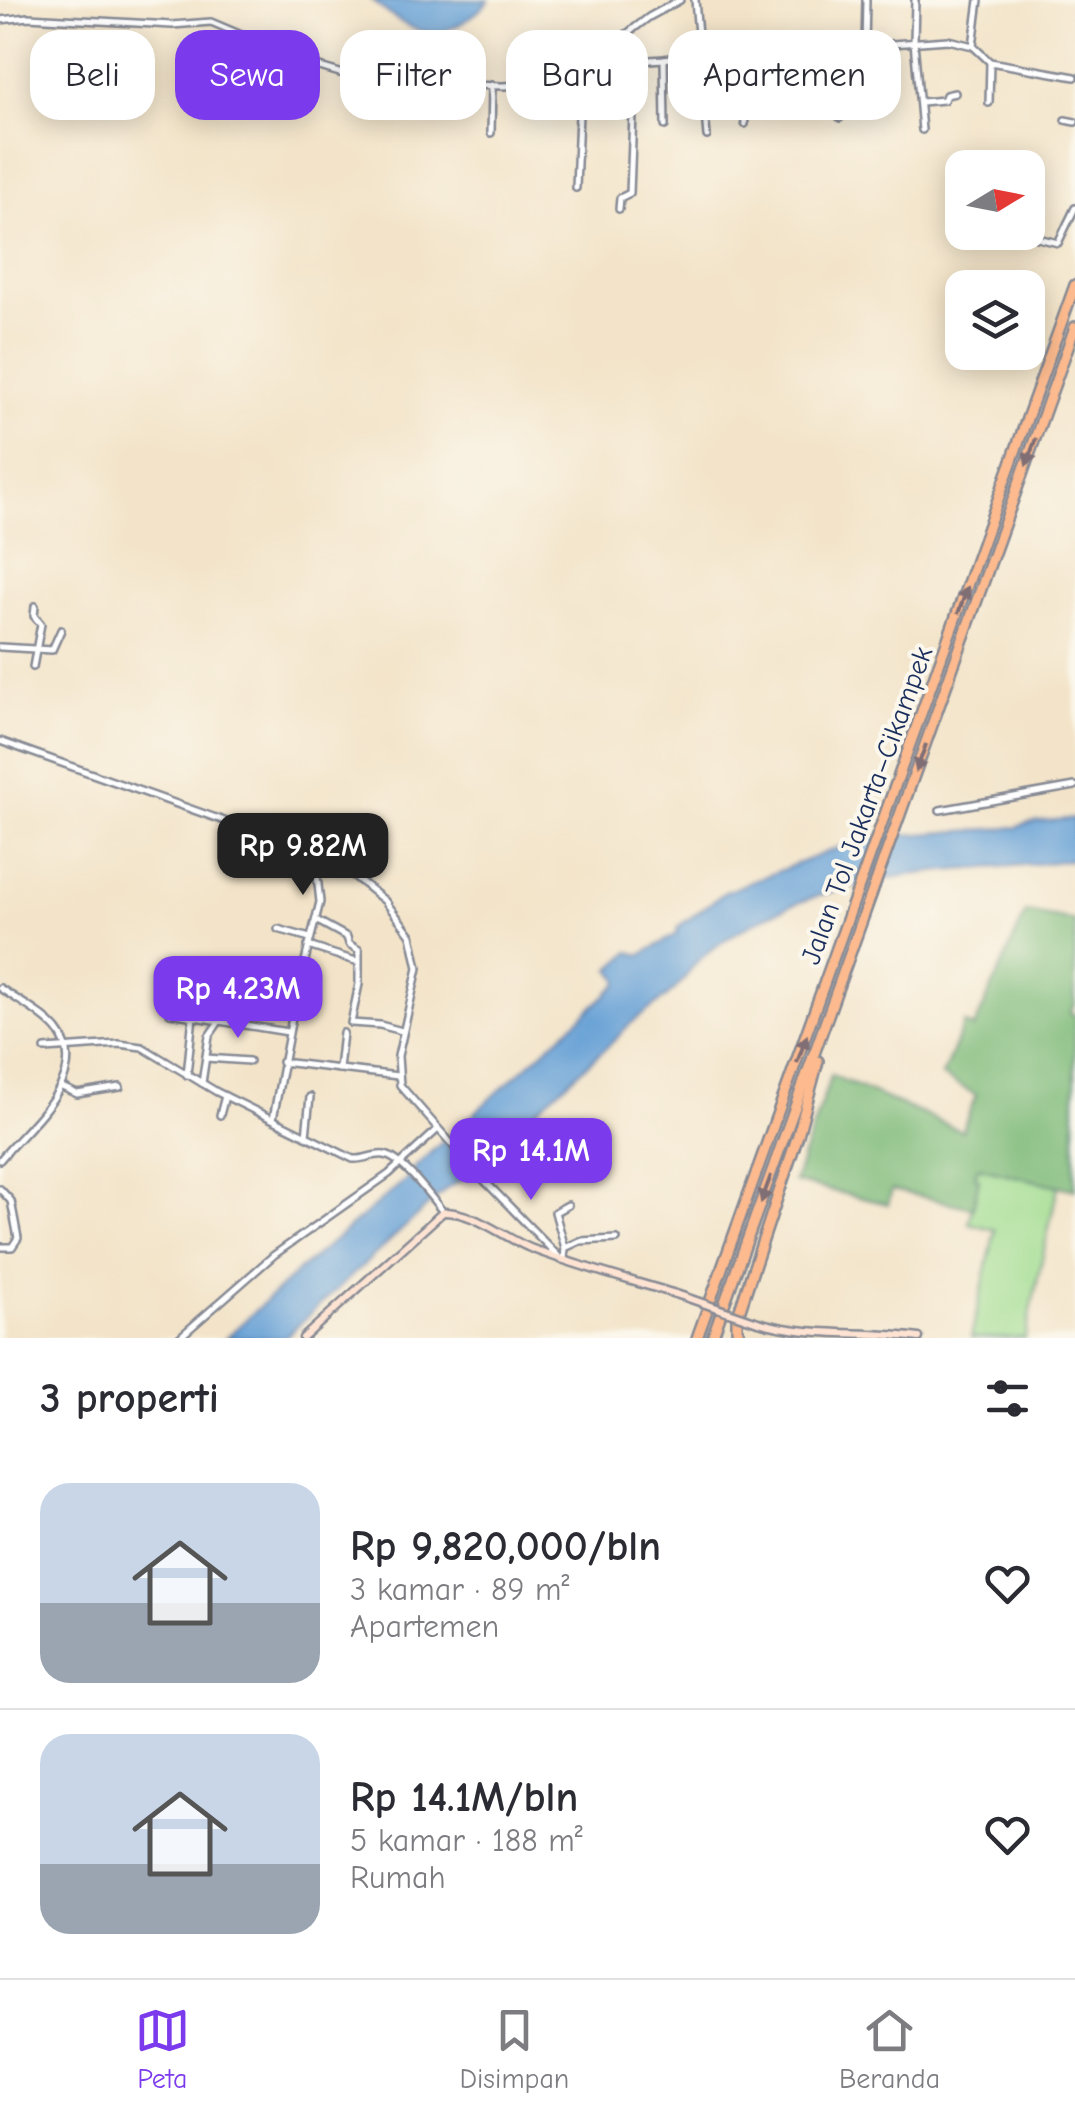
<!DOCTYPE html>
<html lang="id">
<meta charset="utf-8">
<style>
body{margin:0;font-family:"Comic Neue",sans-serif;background:#f2f2f3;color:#2b2b33;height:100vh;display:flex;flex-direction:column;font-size:38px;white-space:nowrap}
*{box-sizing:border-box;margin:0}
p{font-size:32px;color:#7c7c81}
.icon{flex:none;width:55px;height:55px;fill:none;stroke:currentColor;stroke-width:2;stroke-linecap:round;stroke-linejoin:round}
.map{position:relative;height:1338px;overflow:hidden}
.side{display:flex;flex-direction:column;background:#fff;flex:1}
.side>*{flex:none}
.banner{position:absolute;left:30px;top:30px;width:1015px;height:90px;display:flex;gap:20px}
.needle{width:65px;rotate:80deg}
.tools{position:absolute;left:945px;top:150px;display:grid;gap:20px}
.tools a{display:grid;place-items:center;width:100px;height:100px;border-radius:20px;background:#fff;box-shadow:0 5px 25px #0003;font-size:50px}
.price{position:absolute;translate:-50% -85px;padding:0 22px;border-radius:20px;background:#7c3aed;color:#fff;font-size:32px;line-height:65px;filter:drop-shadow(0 2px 5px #0008)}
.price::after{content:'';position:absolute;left:50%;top:60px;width:30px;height:22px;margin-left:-15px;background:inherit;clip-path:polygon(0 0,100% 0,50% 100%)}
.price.on{background:#222;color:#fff}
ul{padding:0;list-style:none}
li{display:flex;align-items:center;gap:30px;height:250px;padding:0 40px}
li+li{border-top:2px solid #e1e1e2}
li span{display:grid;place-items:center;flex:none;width:280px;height:200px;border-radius:30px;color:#555}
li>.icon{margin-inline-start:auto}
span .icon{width:120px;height:120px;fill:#fffc;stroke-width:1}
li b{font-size:42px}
h2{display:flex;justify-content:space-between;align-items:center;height:120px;padding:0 40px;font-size:42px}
.tag{padding:0 35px;border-radius:30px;background:#fff;box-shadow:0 5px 25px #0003;font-size:35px;line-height:90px}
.tag.on{background:#7c3aed;color:#fff}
.dock{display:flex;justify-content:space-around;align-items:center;height:140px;border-top:2px solid #e1e1e2;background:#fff;font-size:28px;color:#7c7c81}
.dock a{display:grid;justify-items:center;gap:5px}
.dock .on{color:#7c3aed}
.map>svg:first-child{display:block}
.green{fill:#a2dd91;stroke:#5e8678;stroke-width:2.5}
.forest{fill:#81bc7b;stroke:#4e766c;stroke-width:2.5}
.water{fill:#67a1d6;stroke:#41689a;stroke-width:2.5}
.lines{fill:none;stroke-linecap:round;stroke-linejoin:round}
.street-casing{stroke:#878a94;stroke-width:10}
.secondary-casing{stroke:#878a94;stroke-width:11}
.highway-casing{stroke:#878a94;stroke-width:14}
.street{stroke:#fff;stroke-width:5}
.secondary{stroke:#fee3d2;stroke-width:6}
.highway{stroke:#fcba8e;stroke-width:9}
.secondary-bridge-casing{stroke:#878a94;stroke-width:11;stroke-linecap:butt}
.secondary-bridge{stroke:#fee3d2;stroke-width:6}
.oneway{fill:#806e74}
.labels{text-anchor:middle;stroke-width:8;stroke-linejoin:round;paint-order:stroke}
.street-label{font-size:28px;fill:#1b2f5e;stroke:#fbf7ec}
</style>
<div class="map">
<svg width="1075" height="1338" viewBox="0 0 1075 1338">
<rect width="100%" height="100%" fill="#fbf7ec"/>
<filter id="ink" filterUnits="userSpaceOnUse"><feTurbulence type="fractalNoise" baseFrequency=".01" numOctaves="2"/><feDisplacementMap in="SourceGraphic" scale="20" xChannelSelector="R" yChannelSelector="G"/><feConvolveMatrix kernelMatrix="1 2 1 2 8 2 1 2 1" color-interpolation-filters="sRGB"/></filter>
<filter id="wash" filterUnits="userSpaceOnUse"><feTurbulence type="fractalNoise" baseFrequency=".0048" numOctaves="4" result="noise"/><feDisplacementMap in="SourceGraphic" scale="40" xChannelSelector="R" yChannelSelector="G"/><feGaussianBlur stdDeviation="2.25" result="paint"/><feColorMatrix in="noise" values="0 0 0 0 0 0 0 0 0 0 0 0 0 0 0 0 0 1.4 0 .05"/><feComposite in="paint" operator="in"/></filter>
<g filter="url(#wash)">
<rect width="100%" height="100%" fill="#f3e4c9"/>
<!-- green -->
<polygon class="green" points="977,1167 1058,1186 1025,1338 971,1338 995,1230 969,1223 979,1179 975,1177"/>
<!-- forest -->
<polygon class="forest" points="1026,912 1075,921 1075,1004 1070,1013 1075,1015 1075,1190 978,1167 975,1176 979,1179 973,1208 892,1190 888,1204 794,1182 831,1075 962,1131 976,1095 942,1076 964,1023 974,1028"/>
<!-- water -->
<g class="water">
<path d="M372,0H489C483,9 474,14 465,21C428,46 401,25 372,0Z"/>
<path d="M1075,818V859C1020,868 963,867 908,875C836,886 753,911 698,961C689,969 684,982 674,990C655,1008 632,1018 616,1039L469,1170L467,1177L446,1189L284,1338H226L299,1270L414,1173L415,1167L430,1153L617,985L619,980L611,969L630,952L641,955L677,934L678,927L725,892L863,838L1018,827C1035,818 1056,822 1075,818Z"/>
</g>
</g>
<g filter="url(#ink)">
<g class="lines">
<defs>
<g id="street">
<polyline points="695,0 707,136"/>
<polyline points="915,0 914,42 922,130"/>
<polyline points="0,20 28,17 172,25 211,22 313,65 370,82 502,86 524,85 587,64 649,17 680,0"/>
<polyline points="973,46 979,0"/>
<polyline points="865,47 866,0"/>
<polyline points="736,48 745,124"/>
<polyline points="774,48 776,105"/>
<polyline points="835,48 840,118"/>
<polyline points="664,59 665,126"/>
<polyline points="590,64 664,59 736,48 835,48 948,40 973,46 990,62 1075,77"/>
<polyline points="581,102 618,105"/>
<polyline points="921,102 944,100 946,95 955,93"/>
<polyline points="989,103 990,62"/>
<polyline points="1065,120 1075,122"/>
<polyline points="491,133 492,85"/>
<polyline points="576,188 581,65"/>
<polyline points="961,192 957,220 962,223"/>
<polyline points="619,209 620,198 630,193 635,61"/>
<polyline points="1014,232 1058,243 1075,208"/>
<polyline points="0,647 52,650 61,630"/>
<polyline points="33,667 41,624 34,616 35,606"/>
<polyline points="0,741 272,838 314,849 339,864 385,901 411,935 418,968 398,1056 400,1085 478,1174 558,1256"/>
<polyline points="940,810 1075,786"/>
<polyline points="316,920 347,937 349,944 359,950 359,984 351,1023 380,1025 402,1031"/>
<polyline points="278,929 310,938"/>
<polyline points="308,946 359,962"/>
<path d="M0,988C19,1001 42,1013 57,1030C94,1076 26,1127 0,1160"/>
<polyline points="170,1013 288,1032"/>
<polyline points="242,1024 245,993 251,986 296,996"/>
<path d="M45,1049L119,1044L142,1047L217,1092L353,1159C365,1160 374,1153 385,1155C403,1159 431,1197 443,1212"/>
<polyline points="206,1058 249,1061"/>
<polyline points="282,1062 398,1076"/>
<polyline points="339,1069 343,1033"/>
<polyline points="187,1075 193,1016"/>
<polyline points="202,1083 209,1036 220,1020"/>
<polyline points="62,1087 77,1094 120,1087"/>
<polyline points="220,1115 225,1096"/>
<polyline points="273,1119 296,996 320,902 314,849"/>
<polyline points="306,1136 310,1097"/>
<polyline points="0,1189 11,1201 18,1238 12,1247 0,1247"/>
<polyline points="565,1248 580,1241 617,1239"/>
<polyline points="564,1260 565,1248 555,1212 568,1205"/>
<polyline points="179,1338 274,1255 389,1174 437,1130"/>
</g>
<g id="secondary">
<path d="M755,1321C809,1338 863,1330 919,1338"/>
<path d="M303,1338L443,1212C473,1211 503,1237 530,1248C579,1267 631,1280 682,1296"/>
</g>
<g id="highway">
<polyline points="697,1338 1075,285"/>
<polyline points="712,1338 1075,327"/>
<polyline points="741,1338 737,1329 737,1318 798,1135 818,1061"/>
</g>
</defs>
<!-- street casing -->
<use href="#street" class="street-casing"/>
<!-- secondary casing -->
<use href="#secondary" class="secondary-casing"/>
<!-- highway casing -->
<use href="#highway" class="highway-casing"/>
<!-- street -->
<use href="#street" class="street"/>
<!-- secondary -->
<use href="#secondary" class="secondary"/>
<!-- highway -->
<use href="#highway" class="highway"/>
<defs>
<polyline id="secondary-bridge" points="682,1296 755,1321"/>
</defs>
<!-- secondary-bridge casing -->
<use href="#secondary-bridge" class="secondary-bridge-casing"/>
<!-- secondary-bridge -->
<use href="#secondary-bridge" class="secondary-bridge"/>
</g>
<!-- one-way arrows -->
<defs><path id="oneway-solid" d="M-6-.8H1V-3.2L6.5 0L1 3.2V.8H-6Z" transform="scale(2.5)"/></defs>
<g class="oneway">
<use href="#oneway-solid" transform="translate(1031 452) rotate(110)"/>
<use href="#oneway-solid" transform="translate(963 600) rotate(-70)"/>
<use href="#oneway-solid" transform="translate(921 758) rotate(110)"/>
<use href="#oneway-solid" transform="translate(802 1049) rotate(-70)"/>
<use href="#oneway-solid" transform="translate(766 1189) rotate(110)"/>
</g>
</g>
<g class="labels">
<!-- street labels -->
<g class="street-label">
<text transform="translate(866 805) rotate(-70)" y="10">Jalan Tol Jakarta–Cikampek</text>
</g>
</g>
</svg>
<div class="tools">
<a><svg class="needle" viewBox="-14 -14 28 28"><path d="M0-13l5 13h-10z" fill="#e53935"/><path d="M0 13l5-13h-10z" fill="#7c7c81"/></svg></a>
<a><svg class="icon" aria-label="layers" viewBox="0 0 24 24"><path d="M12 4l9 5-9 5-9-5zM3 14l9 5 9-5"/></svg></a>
</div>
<b class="price on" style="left:303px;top:898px">Rp 9.82M</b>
<b class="price" style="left:238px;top:1041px">Rp 4.23M</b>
<b class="price" style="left:531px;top:1203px">Rp 14.1M</b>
<div class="banner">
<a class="tag">Beli</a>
<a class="tag on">Sewa</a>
<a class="tag">Filter</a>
<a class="tag">Baru</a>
<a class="tag">Apartemen</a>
</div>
</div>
<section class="side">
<h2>3 properti<svg class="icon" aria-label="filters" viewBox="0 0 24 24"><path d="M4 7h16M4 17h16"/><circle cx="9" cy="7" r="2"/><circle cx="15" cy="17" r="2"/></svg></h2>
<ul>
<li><span style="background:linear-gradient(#c9d6e8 60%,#9aa5b1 0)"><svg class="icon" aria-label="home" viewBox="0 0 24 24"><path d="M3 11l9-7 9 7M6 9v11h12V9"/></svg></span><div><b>Rp 9,820,000/bln</b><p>3 kamar · 89 m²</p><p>Apartemen</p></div><svg class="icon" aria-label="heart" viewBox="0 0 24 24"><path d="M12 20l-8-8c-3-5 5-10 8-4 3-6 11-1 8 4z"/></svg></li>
<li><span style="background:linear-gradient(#c9d6e8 65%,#9aa5b1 0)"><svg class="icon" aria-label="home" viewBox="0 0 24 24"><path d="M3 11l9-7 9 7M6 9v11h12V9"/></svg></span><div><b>Rp 14.1M/bln</b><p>5 kamar · 188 m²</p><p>Rumah</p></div><svg class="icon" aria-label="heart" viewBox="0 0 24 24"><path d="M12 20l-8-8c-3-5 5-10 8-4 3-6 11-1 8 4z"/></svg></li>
</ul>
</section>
<nav class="dock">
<a class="on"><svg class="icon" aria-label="map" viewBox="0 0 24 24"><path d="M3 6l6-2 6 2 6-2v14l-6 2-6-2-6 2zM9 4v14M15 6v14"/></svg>Peta</a>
<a><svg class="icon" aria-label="saved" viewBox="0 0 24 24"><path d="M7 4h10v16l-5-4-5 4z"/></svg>Disimpan</a>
<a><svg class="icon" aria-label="home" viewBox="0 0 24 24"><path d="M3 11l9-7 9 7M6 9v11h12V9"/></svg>Beranda</a>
</nav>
